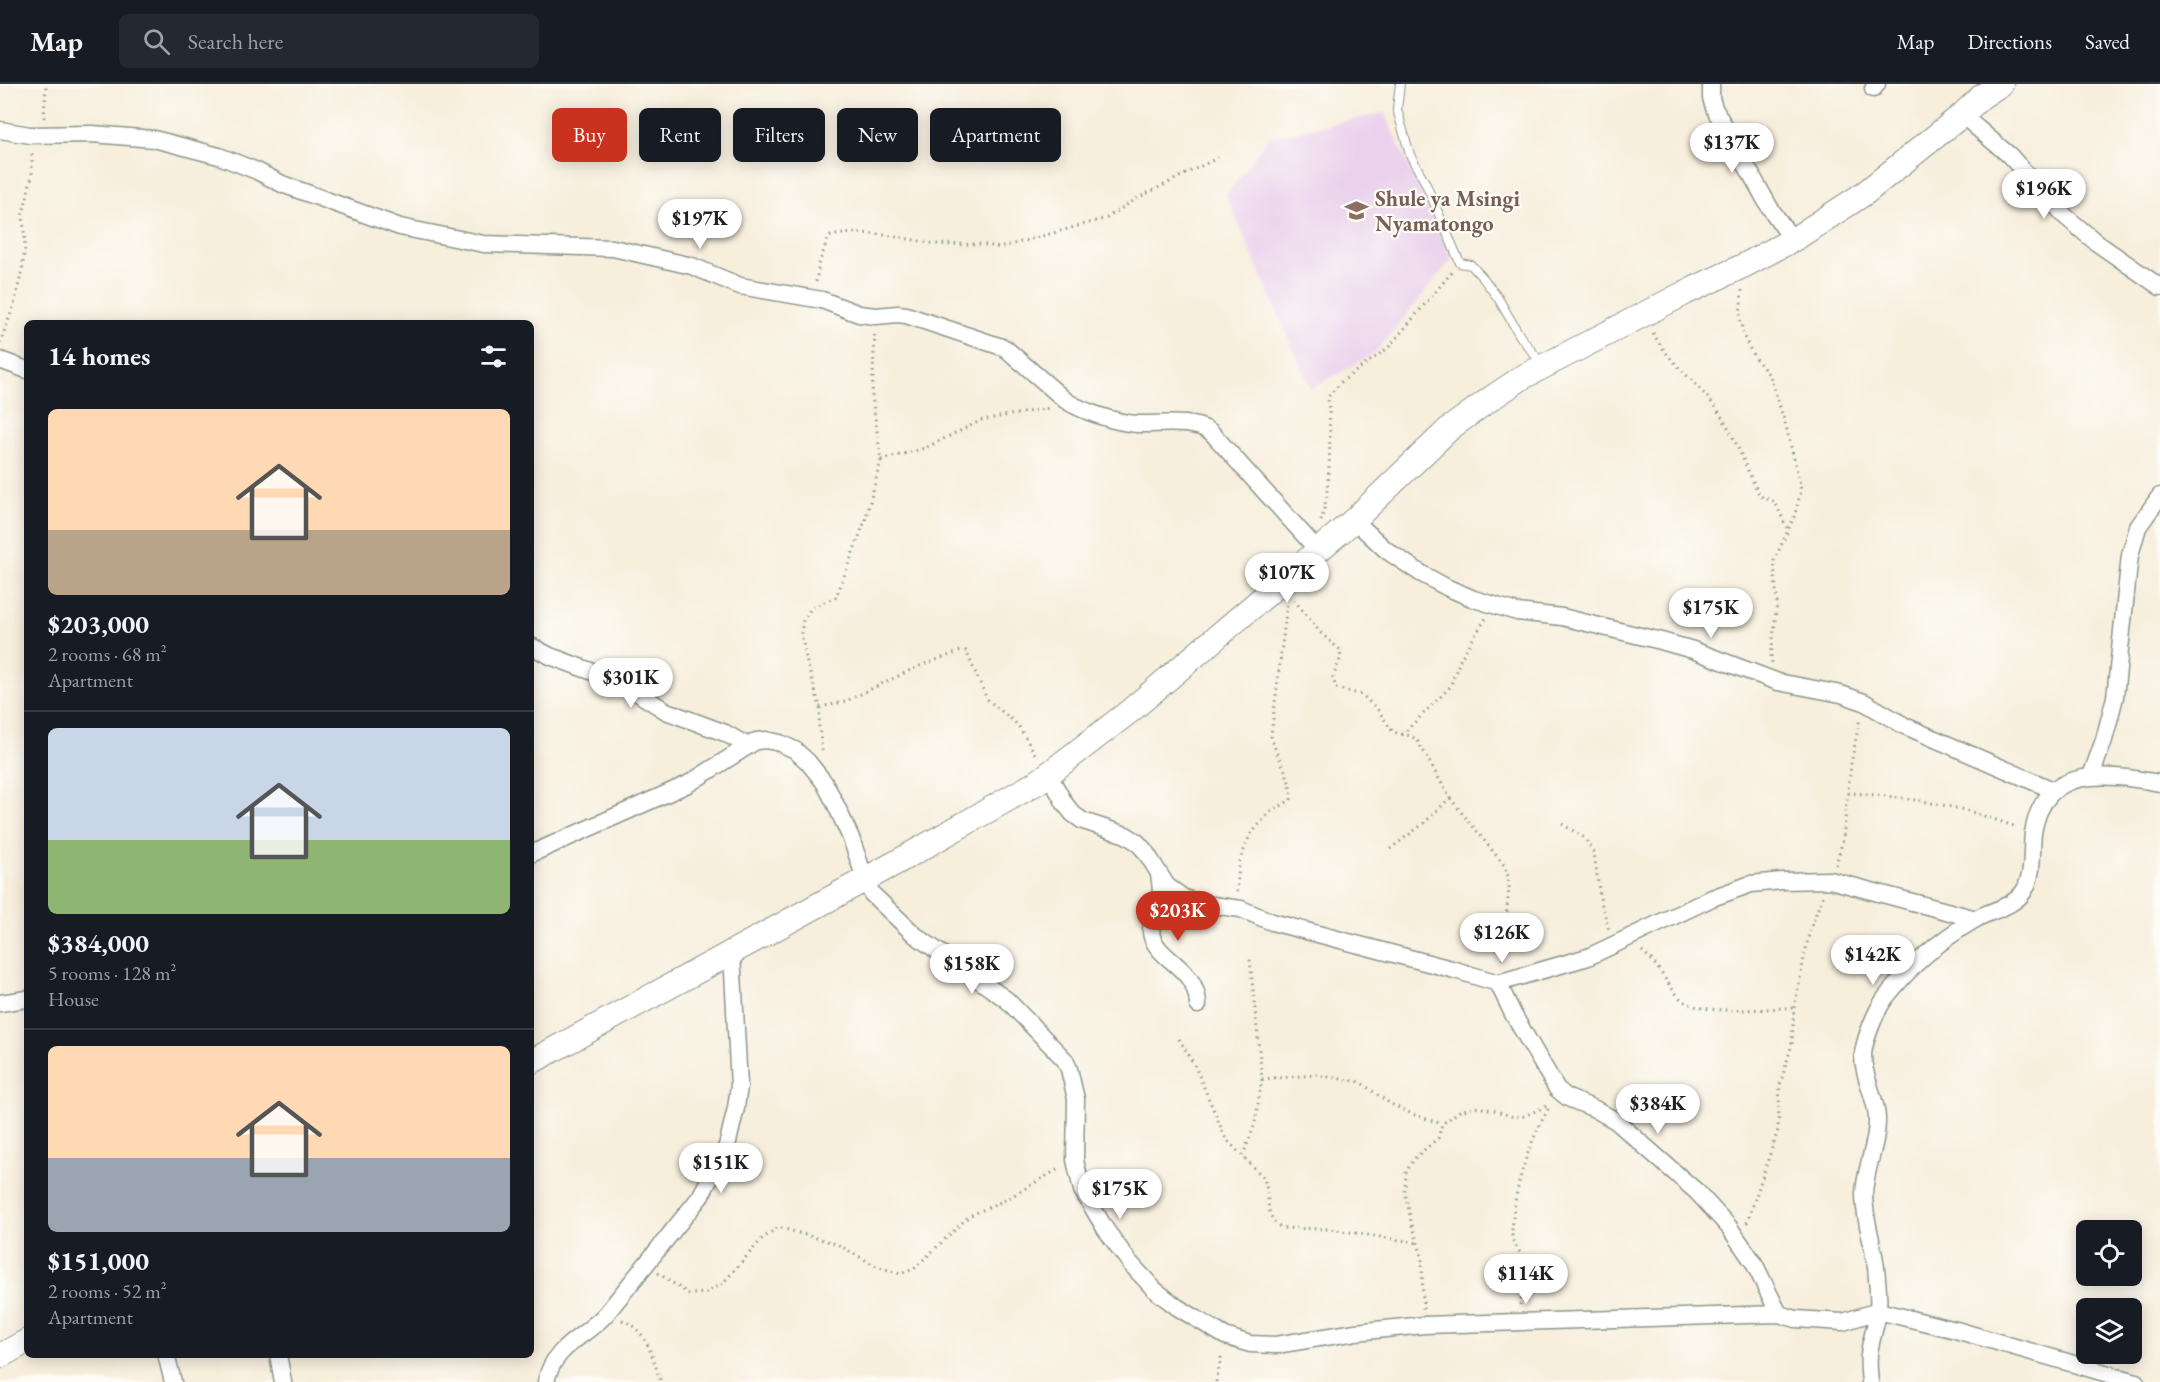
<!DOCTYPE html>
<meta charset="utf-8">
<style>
body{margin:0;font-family:"EB Garamond",serif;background:#242831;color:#f1f3f6;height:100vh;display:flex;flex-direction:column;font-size:22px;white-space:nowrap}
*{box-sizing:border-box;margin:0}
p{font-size:20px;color:#9ea1a6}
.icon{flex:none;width:33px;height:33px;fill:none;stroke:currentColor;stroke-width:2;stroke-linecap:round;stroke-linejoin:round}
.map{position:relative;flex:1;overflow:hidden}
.panel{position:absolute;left:24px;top:236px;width:510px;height:1038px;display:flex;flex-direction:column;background:#171b24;border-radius:9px;box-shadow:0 3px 15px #0003}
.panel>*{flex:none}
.top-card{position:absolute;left:552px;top:24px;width:570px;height:54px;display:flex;gap:12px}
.tools{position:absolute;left:2076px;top:1136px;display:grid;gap:12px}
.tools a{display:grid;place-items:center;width:66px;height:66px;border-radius:9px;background:#171b24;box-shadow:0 3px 15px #0003;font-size:30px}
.price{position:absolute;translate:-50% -51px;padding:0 14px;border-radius:21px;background:#fff;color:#222;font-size:20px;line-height:39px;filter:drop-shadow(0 2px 3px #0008)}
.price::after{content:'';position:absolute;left:50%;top:36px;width:18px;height:14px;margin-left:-9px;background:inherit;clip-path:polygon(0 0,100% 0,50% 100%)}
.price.selected{background:#c8321e;color:#fff}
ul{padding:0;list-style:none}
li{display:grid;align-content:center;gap:12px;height:318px;padding:0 24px}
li+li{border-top:2px solid #363941}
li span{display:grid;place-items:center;height:186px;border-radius:9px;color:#555}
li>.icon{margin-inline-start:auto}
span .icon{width:108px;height:108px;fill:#fffc;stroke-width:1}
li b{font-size:26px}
h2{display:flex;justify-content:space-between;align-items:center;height:72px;padding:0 24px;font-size:26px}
.chip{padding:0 21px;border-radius:9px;background:#171b24;box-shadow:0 3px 15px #0003;font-size:21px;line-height:54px}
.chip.selected{background:#c8321e;color:#fff}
header{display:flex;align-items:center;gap:36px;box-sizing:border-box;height:84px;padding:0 30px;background:#171b24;border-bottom:2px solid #363941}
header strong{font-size:28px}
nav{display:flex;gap:33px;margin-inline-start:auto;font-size:21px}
.search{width:420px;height:54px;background:#242831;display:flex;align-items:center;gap:15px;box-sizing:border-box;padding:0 21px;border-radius:9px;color:#9ea1a6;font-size:22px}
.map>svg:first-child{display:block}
.built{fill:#ead1ec}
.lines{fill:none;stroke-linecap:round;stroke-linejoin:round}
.lane-casing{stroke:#8b9688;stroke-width:10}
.street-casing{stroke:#8b9688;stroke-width:19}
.secondary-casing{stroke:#8b9688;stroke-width:26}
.path{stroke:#8b9688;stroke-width:3;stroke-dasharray:1.5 4.5;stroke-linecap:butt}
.lane{stroke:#fff;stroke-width:8}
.street{stroke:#fff;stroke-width:16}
.secondary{stroke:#fff;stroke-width:24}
.labels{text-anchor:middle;stroke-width:4.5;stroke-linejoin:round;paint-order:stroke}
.education-label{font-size:22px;font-weight:bold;fill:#785e54;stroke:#fdfcf7;text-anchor:start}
</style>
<header>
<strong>Map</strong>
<div class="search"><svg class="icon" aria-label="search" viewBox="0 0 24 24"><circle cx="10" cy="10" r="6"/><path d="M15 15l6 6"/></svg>Search here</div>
<nav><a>Map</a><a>Directions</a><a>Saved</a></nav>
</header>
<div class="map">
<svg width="2160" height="1298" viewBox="0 0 2160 1298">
<rect width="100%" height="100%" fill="#fdfcf7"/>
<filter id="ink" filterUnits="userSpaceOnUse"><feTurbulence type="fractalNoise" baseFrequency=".0167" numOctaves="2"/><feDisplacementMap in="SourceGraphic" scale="12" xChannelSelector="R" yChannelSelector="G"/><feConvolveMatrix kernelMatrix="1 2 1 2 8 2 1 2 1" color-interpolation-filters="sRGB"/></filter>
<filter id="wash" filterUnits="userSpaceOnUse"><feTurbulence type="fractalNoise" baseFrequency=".008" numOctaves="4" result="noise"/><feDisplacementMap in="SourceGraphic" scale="24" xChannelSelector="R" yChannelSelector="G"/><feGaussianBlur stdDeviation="1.35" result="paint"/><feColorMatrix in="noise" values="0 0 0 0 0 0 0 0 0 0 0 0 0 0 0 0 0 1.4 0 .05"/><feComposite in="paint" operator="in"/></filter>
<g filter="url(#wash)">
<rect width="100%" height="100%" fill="#f7eedc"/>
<!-- built -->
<polygon class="built" points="1384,29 1452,175 1375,269 1311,305 1226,111 1269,53"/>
</g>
<g filter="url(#ink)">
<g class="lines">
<defs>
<polyline id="lane" points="1400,0 1397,25 1410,71 1425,98 1460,179 1471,181 1483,194 1498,214 1520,252 1542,280"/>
<g id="street">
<polyline points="1711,0 1711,14 1714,24 1770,124 1791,154 1796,154"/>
<polyline points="1873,5 1877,0"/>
<polyline points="1962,31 2009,71 2066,133 2097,159 2160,203"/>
<path d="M0,46L30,51L92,50L154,55L219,72L257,87L282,100L400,143L484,160L613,164L692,182L740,202L822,216L859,230L876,232L898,230L906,231L1005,264L1065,316C1081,327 1117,339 1137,340C1160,341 1191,335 1211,348L1313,461L1320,464"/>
<polyline points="0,276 27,286"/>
<polyline points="1354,436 1386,466 1422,490 1448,504 1474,515 1517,528 1562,533 1661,557 1693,566 1778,598 1841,610 1864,618 1905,642 2053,706"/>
<polyline points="531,562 550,572 620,598 666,627 725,649 746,661"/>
<polyline points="1049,691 1065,720 1073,730 1083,737 1126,751 1137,758 1145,767 1167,802 1184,814 1198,819 1241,825 1272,838 1455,886 1498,899 1588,873 1712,814 1751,800 1782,797 1830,796 1976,835"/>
<polyline points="2091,692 2104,656 2115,613 2130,471 2138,443 2160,412"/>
<polyline points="531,770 688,700 756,657 766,656 780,659 795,666 808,678 824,698 835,719 851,754 865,795 872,810 915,851 1007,916 1065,976 1069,985 1076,1015 1075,1076 1082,1106 1106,1146 1130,1179 1155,1206 1177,1223 1225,1252 1250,1260 1276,1261 1356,1248 1424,1241 1779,1230 1796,1235 1843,1238 1878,1227 1956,1246 2136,1298"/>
<path d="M1159,790C1160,798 1162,806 1160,813C1158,827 1148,840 1152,853C1161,878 1197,884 1198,921"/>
<polyline points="1498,899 1513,930 1557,1005 1568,1014 1595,1025 1616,1037 1697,1108 1729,1143 1754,1179 1779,1230"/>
<polyline points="0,919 27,915"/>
<polyline points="166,1270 173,1298"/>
<polyline points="278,1270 283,1298"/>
<path d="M546,1298C553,1262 584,1254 606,1230L700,1113L727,1062L736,1024L739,1002L732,869"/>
<path d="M1870,1298C1869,1289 1868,1280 1869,1271C1870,1256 1877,1241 1878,1226C1879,1216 1878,1205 1877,1195C1876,1166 1864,1138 1864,1110C1865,1084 1878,1059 1877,1034C1876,1012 1863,994 1863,972C1863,958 1877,924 1886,913C1910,882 1940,856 1974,836C1990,826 2013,824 2024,807C2034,791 2031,767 2033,749C2044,679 2107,690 2160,699"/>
</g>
<g id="secondary">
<polyline points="531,978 899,777 1038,698 1130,627 1354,436 1450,344 1493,313 1523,293 1685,209 1745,181 1796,154 1865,109 1962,31 1981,13 2001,0"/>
<polyline points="0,1272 27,1257"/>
</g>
</defs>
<!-- lane casing -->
<use href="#lane" class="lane-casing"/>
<!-- street casing -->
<use href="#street" class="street-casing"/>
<!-- secondary casing -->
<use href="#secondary" class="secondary-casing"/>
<!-- path -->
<g class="path">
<polyline points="44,34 46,0"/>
<path d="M816,198L819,180L828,154L831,152C868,144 902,155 938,160C959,162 979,157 999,164L1107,134L1136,115L1219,73"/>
<polyline points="1742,206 1740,233 1743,251 1754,273 1770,292 1786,342 1800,400 1801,407 1794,433 1774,477 1777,519 1771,573 1772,579"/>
<path d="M1653,249C1668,278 1697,298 1716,324C1735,351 1745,383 1760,412L1775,418L1788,446"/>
<polyline points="0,259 14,221 22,186 25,163 23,130 32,91 32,67"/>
<polyline points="881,376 925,364 982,336 1050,324"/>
<path d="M1321,437C1331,406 1331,345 1328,313L1341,298L1388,264L1452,188"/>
<polyline points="1294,516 1321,549 1339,565 1341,573 1333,593 1336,604 1362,611 1378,626 1393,648 1411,652 1417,656 1450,714 1504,781 1508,792 1509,803 1502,880"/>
<polyline points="820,623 844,618 917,583 961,567 966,567 987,615 1018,641 1037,673"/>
<polyline points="1402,651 1450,603 1461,574 1486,534"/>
<polyline points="822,667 819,642 820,623 807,579 801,549 803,537 811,524 836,513 865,437 881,376 872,312 875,248"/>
<path d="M1848,709C1888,711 1929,717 1968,727C1985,732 2001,738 2017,743"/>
<polyline points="1562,740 1585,754 1594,769 1600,814 1609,846"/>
<polyline points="1390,765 1423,740 1450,714"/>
<polyline points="1836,781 1843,755 1851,680 1860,634"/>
<path d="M1237,808L1239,779L1250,751L1270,728L1291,716C1293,693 1276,674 1271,652L1287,520"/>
<path d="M1642,867C1658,880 1666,899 1680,914C1699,934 1768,923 1794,924"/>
<path d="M1179,955L1194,980L1226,1055L1263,1093C1271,1109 1263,1134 1282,1144L1330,1145L1418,1159"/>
<polyline points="1262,995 1316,991 1360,998 1389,1019 1412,1030 1442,1040"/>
<polyline points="1243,1072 1255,1039 1262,995 1250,875"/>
<polyline points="1747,1139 1778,1046 1780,1001 1792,960 1794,924 1810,845 1823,812"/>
<polyline points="658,1189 689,1210 706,1209 722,1200 762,1155 778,1143 837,1160 874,1181 900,1190 914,1185 969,1132 1007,1115 1060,1084"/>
<path d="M1520,1221C1522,1207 1527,1189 1523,1175C1520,1165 1512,1161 1512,1150C1513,1106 1528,1059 1550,1022"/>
<polyline points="1423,1225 1422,1172 1411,1137 1405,1108 1406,1087 1415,1074 1438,1054 1442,1040 1460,1027 1475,1023 1494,1026 1513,1033 1524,1032 1549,1021"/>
<path d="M622,1236C648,1246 652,1274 661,1298"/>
<polyline points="1216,1298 1222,1269"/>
</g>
<!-- lane -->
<use href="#lane" class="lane"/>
<!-- street -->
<use href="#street" class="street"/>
<!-- secondary -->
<use href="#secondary" class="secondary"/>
</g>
</g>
<!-- icons -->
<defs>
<symbol id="school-bare" viewBox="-9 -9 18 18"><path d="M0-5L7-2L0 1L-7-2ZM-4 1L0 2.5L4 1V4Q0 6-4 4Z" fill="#8d6e63" stroke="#fdfcf7" stroke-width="2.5" paint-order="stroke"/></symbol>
</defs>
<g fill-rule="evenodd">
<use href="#school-bare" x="1340" y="110" width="33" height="33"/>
</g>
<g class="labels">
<!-- education labels -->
<g class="education-label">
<text x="1375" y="122">Shule ya Msingi<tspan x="1375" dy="25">Nyamatongo</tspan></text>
</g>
</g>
</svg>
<div class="tools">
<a><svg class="icon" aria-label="locate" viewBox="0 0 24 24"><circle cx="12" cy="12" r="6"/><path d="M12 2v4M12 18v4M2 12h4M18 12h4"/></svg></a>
<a><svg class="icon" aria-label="layers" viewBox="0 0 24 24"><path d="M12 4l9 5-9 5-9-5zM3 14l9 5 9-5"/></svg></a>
</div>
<b class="price" style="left:1732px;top:90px">$137K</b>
<b class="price" style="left:2044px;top:136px">$196K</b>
<b class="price" style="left:700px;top:166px">$197K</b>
<b class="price" style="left:1287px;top:520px">$107K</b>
<b class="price" style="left:1711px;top:555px">$175K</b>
<b class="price" style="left:631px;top:625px">$301K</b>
<b class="price selected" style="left:1178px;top:858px">$203K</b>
<b class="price" style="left:1502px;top:880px">$126K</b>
<b class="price" style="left:1873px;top:902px">$142K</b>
<b class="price" style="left:972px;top:911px">$158K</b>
<b class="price" style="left:1658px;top:1051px">$384K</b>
<b class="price" style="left:721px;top:1110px">$151K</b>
<b class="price" style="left:1120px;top:1136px">$175K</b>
<b class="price" style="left:1526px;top:1221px">$114K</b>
<div class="top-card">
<a class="chip selected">Buy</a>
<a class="chip">Rent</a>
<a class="chip">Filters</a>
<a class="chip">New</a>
<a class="chip">Apartment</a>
</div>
<section class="panel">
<h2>14 homes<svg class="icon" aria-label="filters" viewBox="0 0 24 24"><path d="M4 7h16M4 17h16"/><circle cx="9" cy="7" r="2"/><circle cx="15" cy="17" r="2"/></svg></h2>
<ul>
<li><span style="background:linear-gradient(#ffd9b3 65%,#b9a48a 0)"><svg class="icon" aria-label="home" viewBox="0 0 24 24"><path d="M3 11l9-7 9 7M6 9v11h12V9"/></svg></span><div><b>$203,000</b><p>2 rooms · 68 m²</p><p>Apartment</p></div></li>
<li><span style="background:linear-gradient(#c9d6e8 60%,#8fb573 0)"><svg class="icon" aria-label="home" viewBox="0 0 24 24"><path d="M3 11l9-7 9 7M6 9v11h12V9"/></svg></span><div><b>$384,000</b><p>5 rooms · 128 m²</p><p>House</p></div></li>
<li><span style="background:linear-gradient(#ffd9b3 60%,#9aa5b1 0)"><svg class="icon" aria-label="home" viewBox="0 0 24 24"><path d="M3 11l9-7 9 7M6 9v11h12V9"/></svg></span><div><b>$151,000</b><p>2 rooms · 52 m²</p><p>Apartment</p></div></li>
</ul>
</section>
</div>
